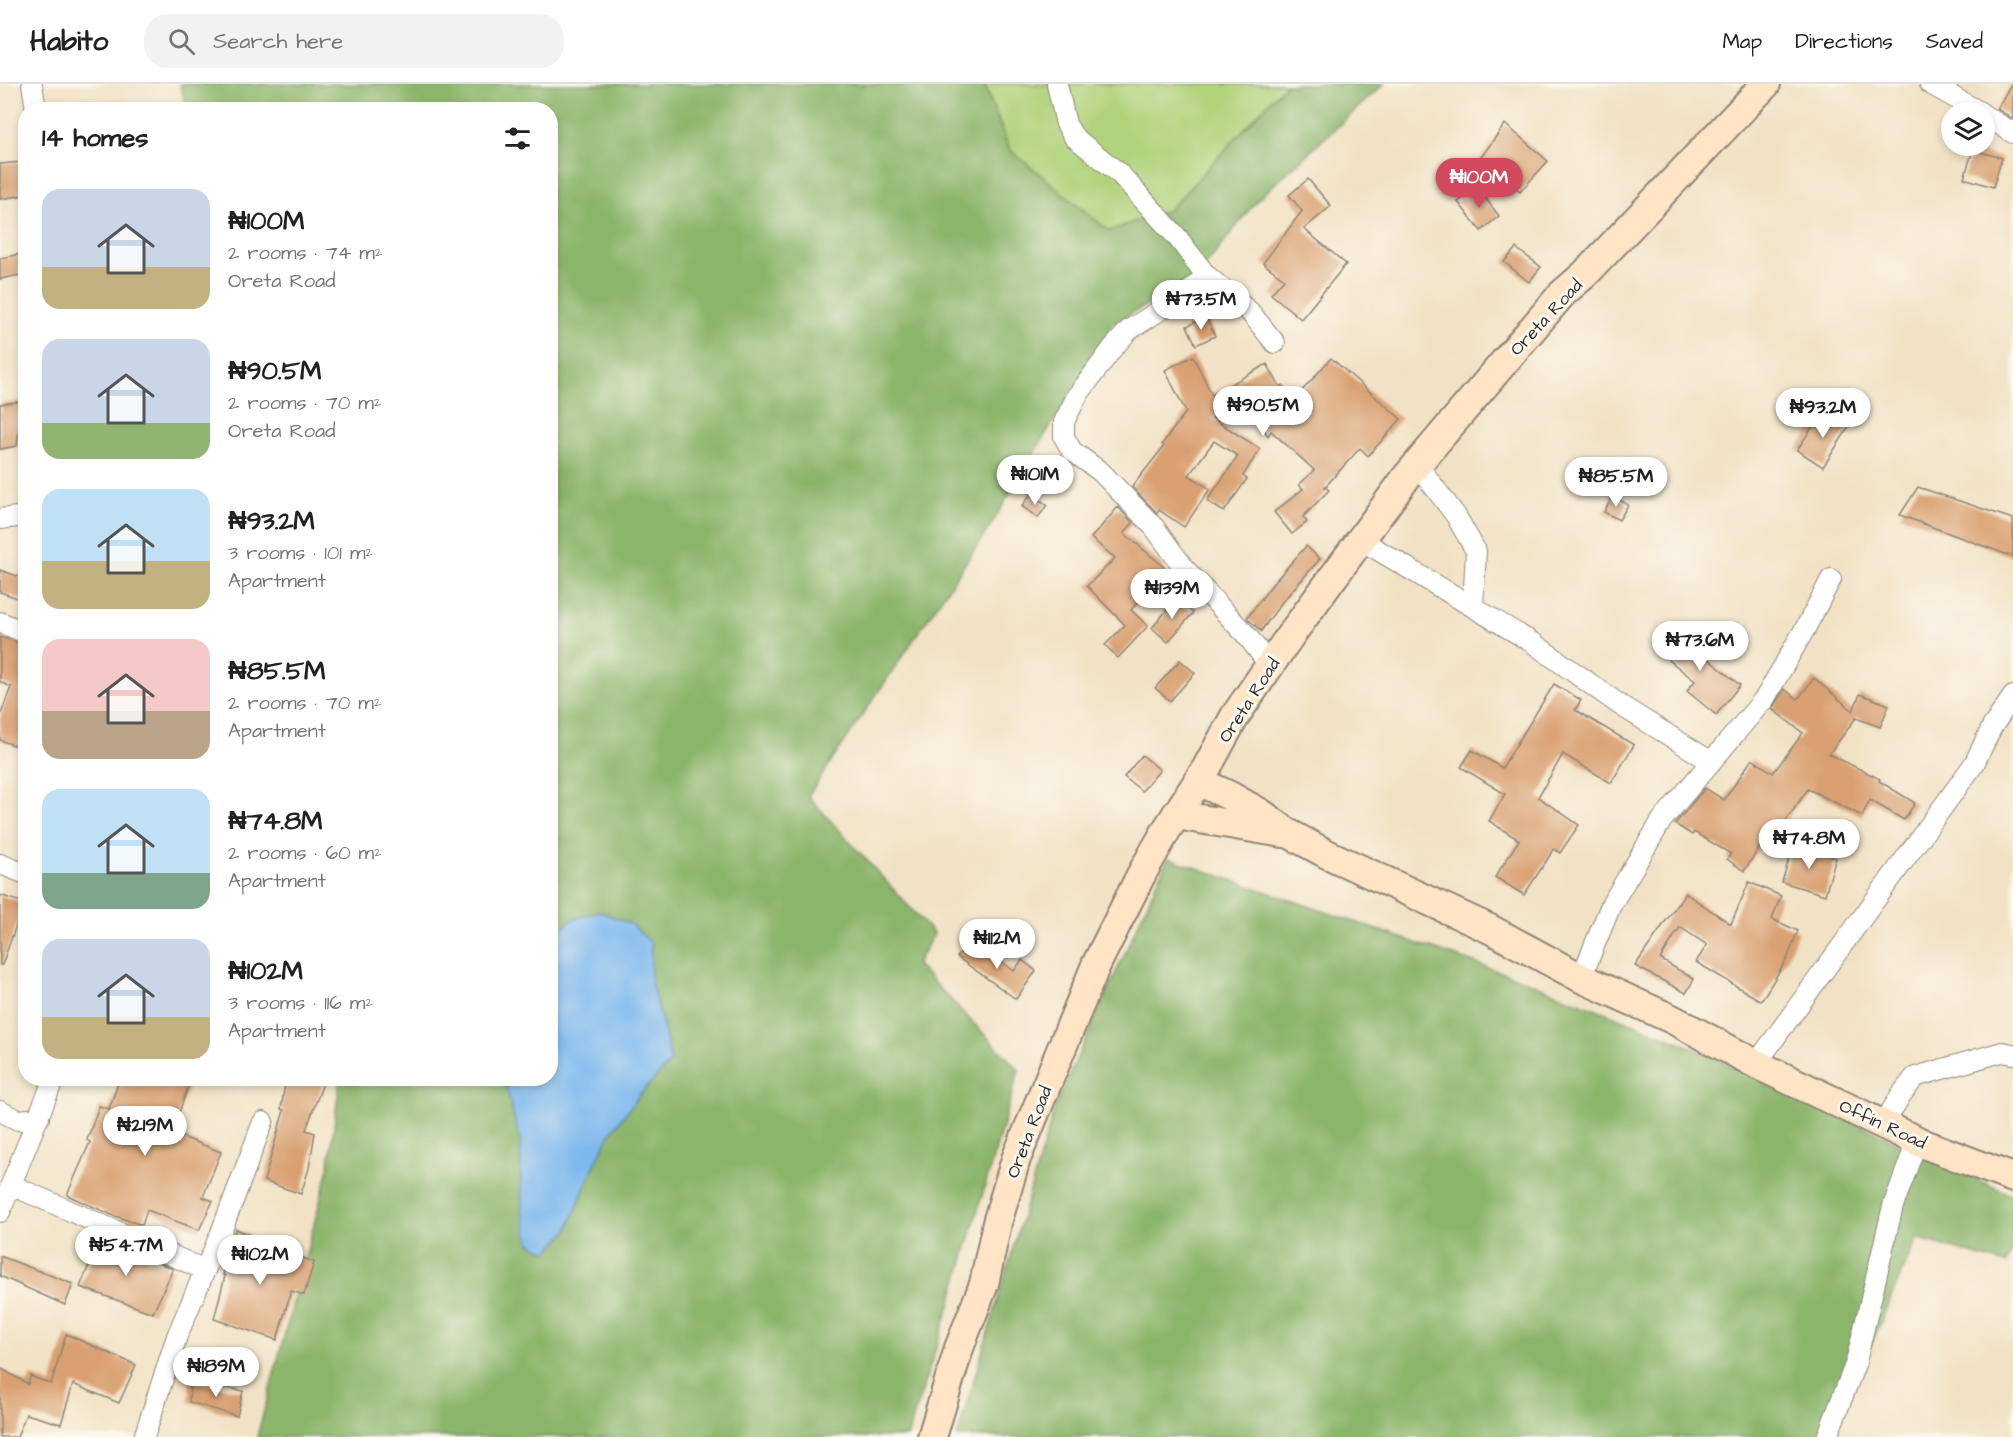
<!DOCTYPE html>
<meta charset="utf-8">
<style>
body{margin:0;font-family:"Architects Daughter",sans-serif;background:#f2f2f2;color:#202124;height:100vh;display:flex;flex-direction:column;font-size:22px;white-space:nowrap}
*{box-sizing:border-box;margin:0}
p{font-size:20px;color:#757577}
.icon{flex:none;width:33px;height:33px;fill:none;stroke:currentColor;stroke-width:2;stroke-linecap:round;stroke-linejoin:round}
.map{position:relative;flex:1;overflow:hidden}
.sheet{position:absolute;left:18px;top:18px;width:540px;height:984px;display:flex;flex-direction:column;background:#fff;border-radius:24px;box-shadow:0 3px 9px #0003}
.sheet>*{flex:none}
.controls{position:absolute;left:1941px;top:18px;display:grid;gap:12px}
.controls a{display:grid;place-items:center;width:54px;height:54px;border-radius:50%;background:#fff;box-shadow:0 3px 9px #0003;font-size:30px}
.price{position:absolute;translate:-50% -51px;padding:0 14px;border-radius:21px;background:#fff;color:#222;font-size:20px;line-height:39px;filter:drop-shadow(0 2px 3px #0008)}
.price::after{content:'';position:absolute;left:50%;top:36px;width:18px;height:14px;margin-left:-9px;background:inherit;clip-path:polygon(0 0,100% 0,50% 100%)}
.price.selected{background:#d1495b;color:#fff}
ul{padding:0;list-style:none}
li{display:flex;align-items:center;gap:18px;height:150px;padding:0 24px}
li span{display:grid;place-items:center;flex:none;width:168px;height:120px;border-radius:18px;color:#555}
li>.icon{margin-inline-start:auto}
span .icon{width:72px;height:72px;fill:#fffc;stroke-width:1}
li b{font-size:26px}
h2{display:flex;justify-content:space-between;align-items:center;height:72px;padding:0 24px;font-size:26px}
header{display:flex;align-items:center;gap:36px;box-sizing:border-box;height:84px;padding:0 30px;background:#fff;border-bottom:2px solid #e0e0e0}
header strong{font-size:28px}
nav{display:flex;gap:33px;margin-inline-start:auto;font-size:21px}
.search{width:420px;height:54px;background:#f2f2f2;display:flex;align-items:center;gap:15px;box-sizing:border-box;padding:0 21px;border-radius:24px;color:#757577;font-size:22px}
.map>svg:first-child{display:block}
.green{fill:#b1d37c;stroke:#6e7f54;stroke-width:1.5}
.forest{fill:#8cb56c;stroke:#5c704c;stroke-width:1.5}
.water{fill:#7cb8ee;stroke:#54728c;stroke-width:1.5}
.building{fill:#d9a071}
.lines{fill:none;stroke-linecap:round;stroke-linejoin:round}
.street-casing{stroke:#8e8678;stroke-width:22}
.secondary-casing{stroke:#8e8678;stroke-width:32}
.street{stroke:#fff;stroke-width:20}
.secondary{stroke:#ffe4c6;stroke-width:28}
.labels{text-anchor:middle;stroke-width:6;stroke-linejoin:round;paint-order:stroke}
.street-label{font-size:18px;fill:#2b2b2b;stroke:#fbf7ec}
</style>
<header>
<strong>Habito</strong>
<div class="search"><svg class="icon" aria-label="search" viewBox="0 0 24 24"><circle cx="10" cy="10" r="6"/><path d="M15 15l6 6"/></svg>Search here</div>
<nav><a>Map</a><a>Directions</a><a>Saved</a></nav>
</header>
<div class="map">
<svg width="2013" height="1353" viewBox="0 0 2013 1353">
<rect width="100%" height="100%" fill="#fbf7ec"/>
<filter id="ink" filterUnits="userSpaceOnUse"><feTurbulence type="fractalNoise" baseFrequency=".0167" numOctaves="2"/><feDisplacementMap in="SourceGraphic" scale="12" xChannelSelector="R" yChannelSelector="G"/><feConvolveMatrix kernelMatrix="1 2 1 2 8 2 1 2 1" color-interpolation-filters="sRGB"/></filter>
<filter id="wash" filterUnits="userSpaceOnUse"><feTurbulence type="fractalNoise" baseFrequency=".008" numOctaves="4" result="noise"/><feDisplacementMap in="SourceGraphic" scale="24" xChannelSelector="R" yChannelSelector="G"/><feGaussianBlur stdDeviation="1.35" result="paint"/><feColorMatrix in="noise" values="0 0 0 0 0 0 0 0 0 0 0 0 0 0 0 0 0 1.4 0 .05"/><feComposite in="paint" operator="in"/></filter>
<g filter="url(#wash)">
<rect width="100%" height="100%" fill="#f2e2c5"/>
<!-- green -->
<polygon class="green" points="984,0 1286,0 1169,126 1109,147 1010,66"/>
<!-- forest -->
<g class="forest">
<polygon points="180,0 984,0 1010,66 1109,147 1169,126 1286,0 1384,0 1257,116 1195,195 1112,240 989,444 808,712 934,850 916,880 1019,986 951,1218 907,1353 257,1353 328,1088 340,995 550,994 550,26 187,25"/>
<polygon points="1168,774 1521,895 1684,960 2013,1112 2013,1163 2006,1180 1917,1154 1831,1353 957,1353 1055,1023"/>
</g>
<!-- water -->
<polygon class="water" points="599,827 631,840 651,859 651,899 662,937 671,978 642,1008 610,1050 588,1095 567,1148 547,1168 530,1159 522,1126 520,1055 504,995 550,994 551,856 571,836"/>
<g id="blocks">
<!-- building -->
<g class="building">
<polygon points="2011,0 2013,0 2013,35 1997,25"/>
<polygon points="1505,40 1548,77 1520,108 1493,84 1488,91 1479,76"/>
<polygon points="1973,66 2002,74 1993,103 1964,94"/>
<polygon points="21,78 24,111 0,115 0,80"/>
<polygon points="1308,95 1331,122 1304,145 1346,180 1301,235 1271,210 1284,195 1263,179 1302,127 1289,111"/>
<polygon points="1477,103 1499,132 1481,147 1458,118"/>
<polygon points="1516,164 1541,183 1529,198 1504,178"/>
<polygon points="26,169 26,190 0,195 0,174"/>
<polygon points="1206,233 1215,252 1196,261 1187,242"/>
<polygon points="1193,272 1212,311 1267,280 1280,303 1283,301 1293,317 1331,274 1401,335 1368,372 1360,364 1325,403 1329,406 1303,433 1307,438 1292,450 1274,428 1303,405 1299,401 1314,386 1271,347 1268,352 1246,315 1212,334 1260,365 1243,392 1247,395 1224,428 1207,417 1238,372 1214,357 1189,391 1210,405 1184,443 1159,426 1157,429 1132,403 1164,362 1162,360 1186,328 1165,286"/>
<polygon points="26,317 26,338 20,339 17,362 0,365 0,320"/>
<polygon points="1823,327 1849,343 1823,383 1797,366"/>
<polygon points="1918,403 2013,435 2013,473 1900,431"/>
<polygon points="1031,410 1047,421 1038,434 1022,422"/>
<polygon points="1613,412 1628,421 1619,436 1604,428"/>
<polygon points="1118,423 1133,439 1124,449 1164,483 1164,489 1131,526 1148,542 1118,574 1105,561 1125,541 1087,502 1115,474 1091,454"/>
<polygon points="1306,462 1320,475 1282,518 1261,547 1247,534 1270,503"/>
<polygon points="0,486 26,495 26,517 0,508"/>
<polygon points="1176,515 1193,529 1168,558 1152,544"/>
<polygon points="1678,543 1695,556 1691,561 1740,601 1716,631 1687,607 1695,597 1659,568"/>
<polygon points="0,553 26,561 26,666 0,656 0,633 11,603 0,598"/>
<polygon points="1180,576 1195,589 1170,617 1155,604"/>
<polygon points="1814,594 1853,627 1860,610 1889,621 1880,643 1856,634 1829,670 1880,695 1879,697 1915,719 1904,736 1870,716 1862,732 1808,705 1778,748 1772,745 1744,787 1727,775 1731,770 1694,748 1692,751 1675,740 1705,704 1724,716 1752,675 1773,689 1803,649 1772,625 1784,605 1798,615"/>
<polygon points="1554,600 1581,616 1575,626 1634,661 1611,699 1563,670 1538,713 1579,741 1560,769 1554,765 1524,811 1495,793 1519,756 1489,737 1505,710 1461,683 1472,666 1502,684"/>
<polygon points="1142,671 1160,686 1142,707 1124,693"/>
<polygon points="1793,761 1836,774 1825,811 1782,798"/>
<polygon points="1749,798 1781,812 1772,835 1798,847 1787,875 1761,917 1696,878 1707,861 1680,843 1660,875 1694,895 1686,909 1635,882 1685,809 1731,840"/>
<polygon points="0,811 24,819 2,881 0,881"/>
<polygon points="970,856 1014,887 1022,876 1036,887 1016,915 957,873"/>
<polygon points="120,994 191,994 172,1049 221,1068 203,1113 213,1117 199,1146 147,1126 142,1141 112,1131 67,1111 90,1058 87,1056 99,1022 109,1025"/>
<polygon points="286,994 300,994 323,999 306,1046 315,1049 309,1084 301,1110 264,1097 284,1026 281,1025"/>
<polygon points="236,1145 249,1150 247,1158 277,1170 281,1166 314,1178 304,1211 291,1207 277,1256 214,1235 225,1192 223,1191"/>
<polygon points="100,1155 173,1185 153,1229 80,1203"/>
<polygon points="0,1172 73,1200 65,1221 0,1192"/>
<polygon points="66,1250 136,1281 119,1319 73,1300 61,1340 26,1330 17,1353 0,1353 0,1284 28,1300 30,1292 51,1300"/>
<polygon points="190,1297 243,1307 237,1332 189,1318"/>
</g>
</g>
</g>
<g filter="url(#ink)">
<use href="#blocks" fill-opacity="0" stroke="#8e8678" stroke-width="1.5"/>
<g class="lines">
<defs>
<g id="street">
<polyline points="32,0 36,26"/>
<polyline points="1057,0 1066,40 1074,53 1119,89 1177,153 1206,191 1250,228 1275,259"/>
<polyline points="1930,0 1980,28"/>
<polyline points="1984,31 2013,49"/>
<polyline points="1206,191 1190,207 1129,246 1112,265 1077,312 1064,338 1064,353 1072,367 1101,388 1154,443 1184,484 1248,553 1270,582"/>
<polyline points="1417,380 1456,432 1476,467 1473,522"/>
<polyline points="0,435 26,432"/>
<polyline points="1361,456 1533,559 1620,621 1710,677"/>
<polyline points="0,538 26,549"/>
<polyline points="0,780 26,790"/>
<polyline points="1581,894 1611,821 1662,736 1765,614 1806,543 1831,495"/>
<polyline points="1756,980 1974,680 1992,643 2013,612"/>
<polyline points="0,1027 18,1036 39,1034"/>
<polyline points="1883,1041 1901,1011 1915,993 2002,968 2013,970"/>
<polyline points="11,1101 205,1186"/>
<polyline points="0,1128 54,994"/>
<polyline points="144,1353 177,1252 220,1151 263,1038"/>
<polyline points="1827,1353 1856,1278 1893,1122 1917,1057"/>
</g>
<g id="secondary">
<polyline points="1198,697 1230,712 1262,730 1288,749 1327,770 1490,845 1581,894 1672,935 1756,980 1924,1060 2013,1094"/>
<polyline points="1176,731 1283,749"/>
<polyline points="932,1353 959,1264 984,1200 997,1139 1016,1075 1096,881 1141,791 1167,745 1206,685 1235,632 1290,552 1408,391 1562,210 1585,190 1766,0"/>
</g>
</defs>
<!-- street casing -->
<use href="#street" class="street-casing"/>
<!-- secondary casing -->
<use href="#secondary" class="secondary-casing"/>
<!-- street -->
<use href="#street" class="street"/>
<!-- secondary -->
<use href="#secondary" class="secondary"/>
</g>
</g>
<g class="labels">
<!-- street labels -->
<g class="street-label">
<text transform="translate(1546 233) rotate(-47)" y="6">Oreta Road</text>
<text transform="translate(1249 616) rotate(-57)" y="6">Oreta Road</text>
<text transform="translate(1883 1040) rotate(25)" y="6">Offin Road</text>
<text transform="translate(1029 1048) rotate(-69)" y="6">Oreta Road</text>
</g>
</g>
</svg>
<div class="controls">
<a><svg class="icon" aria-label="layers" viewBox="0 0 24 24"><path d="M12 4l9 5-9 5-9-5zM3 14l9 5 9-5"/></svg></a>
</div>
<b class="price selected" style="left:1479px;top:125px">₦100M</b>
<b class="price" style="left:1201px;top:247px">₦73.5M</b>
<b class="price" style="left:1263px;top:353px">₦90.5M</b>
<b class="price" style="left:1823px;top:355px">₦93.2M</b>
<b class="price" style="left:1035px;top:422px">₦101M</b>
<b class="price" style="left:1616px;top:424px">₦85.5M</b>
<b class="price" style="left:1172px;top:536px">₦139M</b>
<b class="price" style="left:1700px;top:588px">₦73.6M</b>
<b class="price" style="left:1809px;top:786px">₦74.8M</b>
<b class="price" style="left:997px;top:886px">₦112M</b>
<b class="price" style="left:145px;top:1073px">₦219M</b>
<b class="price" style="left:126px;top:1193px">₦54.7M</b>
<b class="price" style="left:260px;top:1202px">₦102M</b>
<b class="price" style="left:216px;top:1314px">₦189M</b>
<section class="sheet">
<h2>14 homes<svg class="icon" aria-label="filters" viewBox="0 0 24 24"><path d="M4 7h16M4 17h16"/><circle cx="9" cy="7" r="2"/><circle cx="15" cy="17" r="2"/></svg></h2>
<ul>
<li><span style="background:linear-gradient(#c9d6e8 65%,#c2b280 0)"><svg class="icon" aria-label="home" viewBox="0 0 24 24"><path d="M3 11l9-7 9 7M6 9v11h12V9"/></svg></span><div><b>₦100M</b><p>2 rooms · 74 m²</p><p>Oreta Road</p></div></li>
<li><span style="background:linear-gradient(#c9d6e8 70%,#8fb573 0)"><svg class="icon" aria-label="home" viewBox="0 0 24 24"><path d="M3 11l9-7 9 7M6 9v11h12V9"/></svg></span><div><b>₦90.5M</b><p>2 rooms · 70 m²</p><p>Oreta Road</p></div></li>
<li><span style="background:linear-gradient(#bfe0f5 60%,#c2b280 0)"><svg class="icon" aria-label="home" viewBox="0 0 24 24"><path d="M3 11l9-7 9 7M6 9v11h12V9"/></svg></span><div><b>₦93.2M</b><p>3 rooms · 101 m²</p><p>Apartment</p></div></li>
<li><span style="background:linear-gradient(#f6c9c9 60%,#b9a48a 0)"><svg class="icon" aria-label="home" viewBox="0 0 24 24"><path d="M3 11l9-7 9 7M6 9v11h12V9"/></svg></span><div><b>₦85.5M</b><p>2 rooms · 70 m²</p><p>Apartment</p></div></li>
<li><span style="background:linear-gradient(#bfe0f5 70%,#7fa58c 0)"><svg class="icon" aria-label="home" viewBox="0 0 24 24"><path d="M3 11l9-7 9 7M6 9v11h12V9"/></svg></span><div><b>₦74.8M</b><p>2 rooms · 60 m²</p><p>Apartment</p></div></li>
<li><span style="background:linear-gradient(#c9d6e8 65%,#c2b280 0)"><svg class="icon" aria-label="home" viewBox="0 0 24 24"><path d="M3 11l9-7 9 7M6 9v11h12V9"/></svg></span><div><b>₦102M</b><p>3 rooms · 116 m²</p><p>Apartment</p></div></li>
</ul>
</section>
</div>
